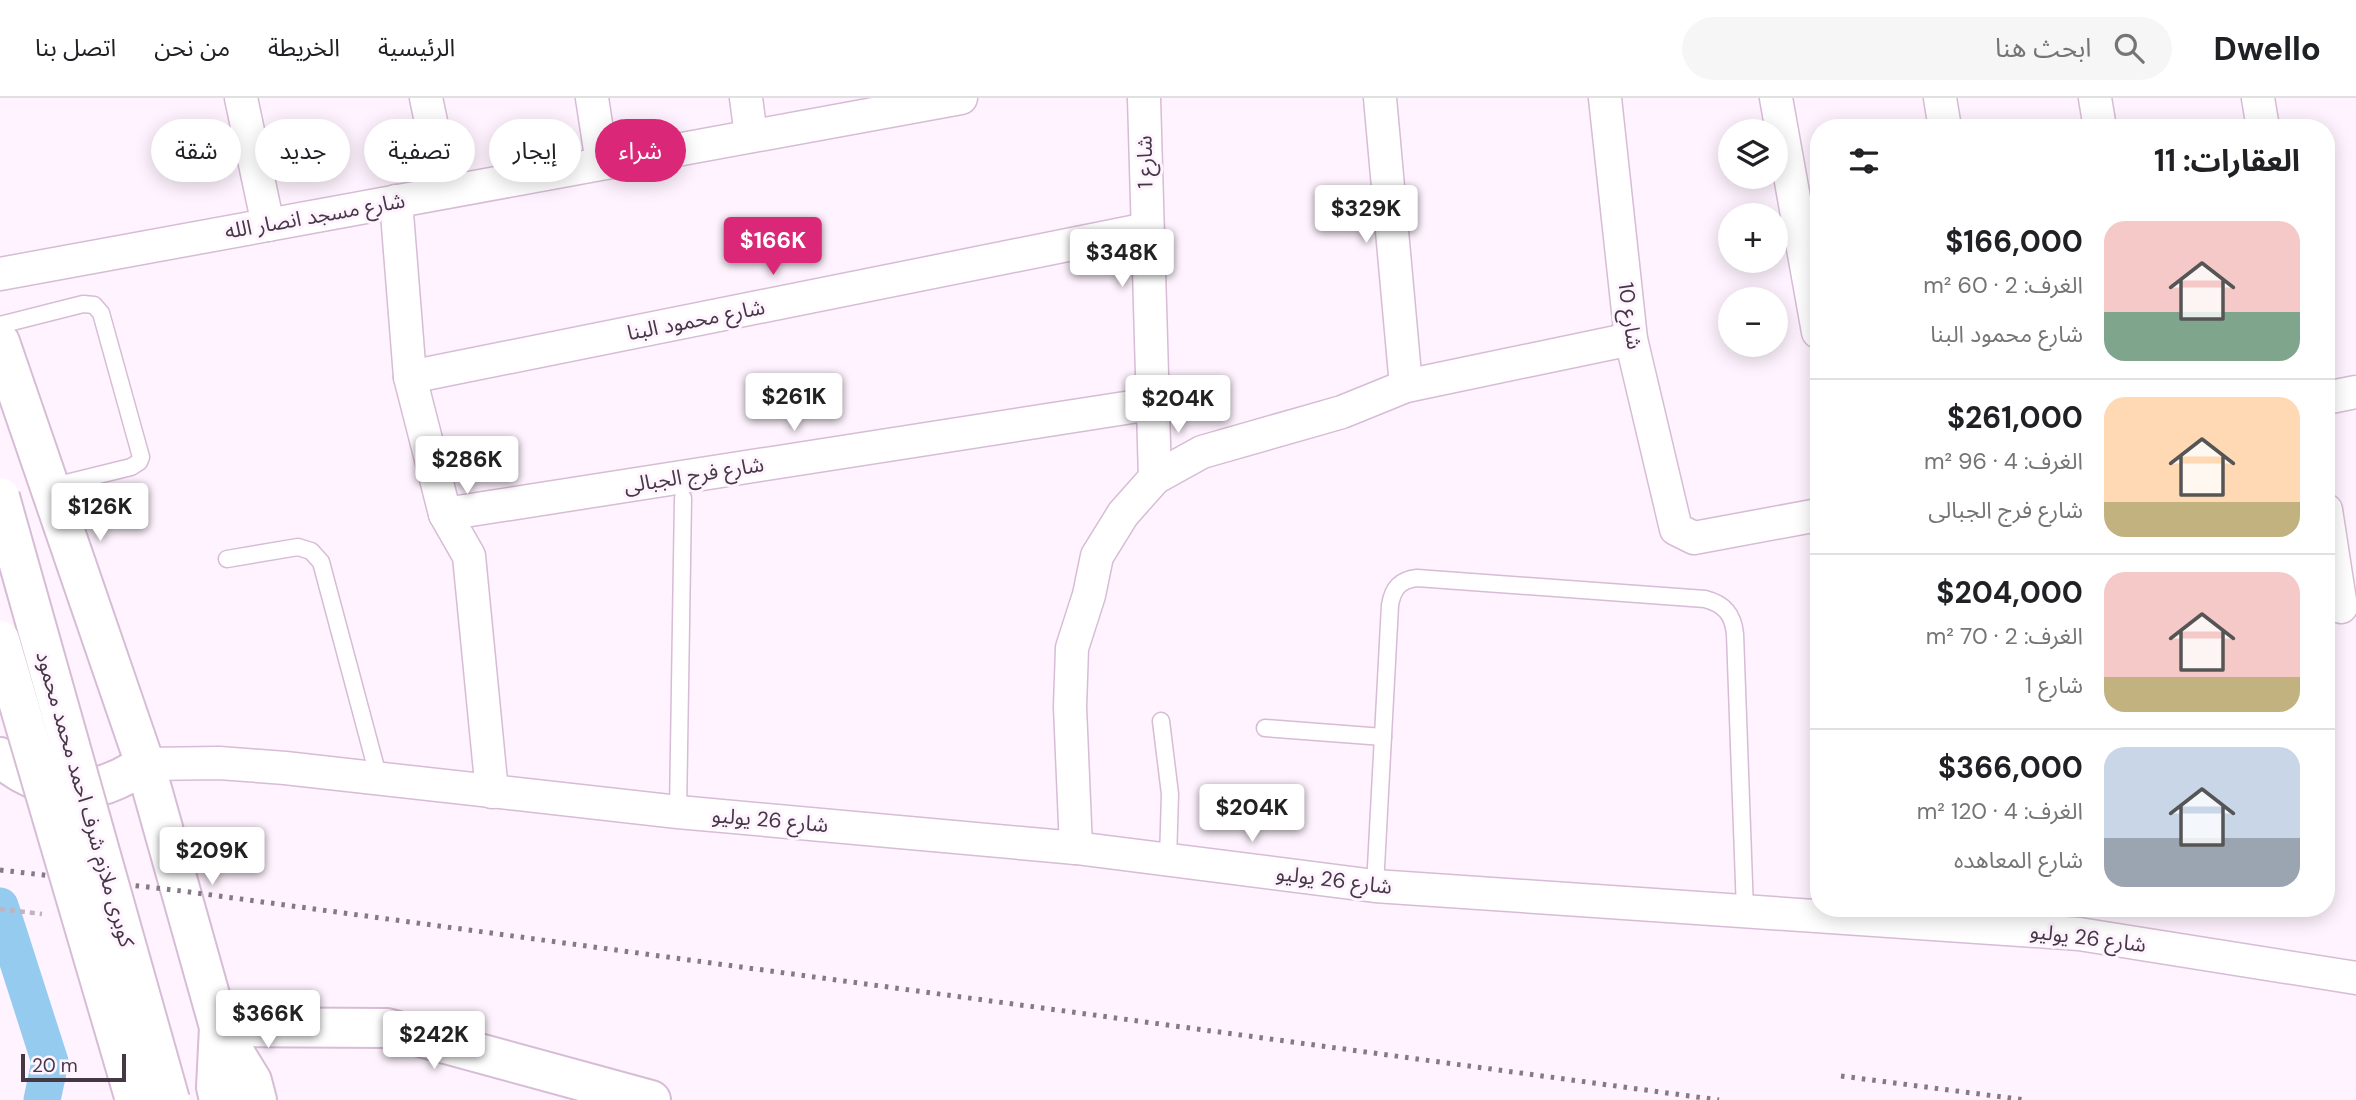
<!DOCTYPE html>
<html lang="ar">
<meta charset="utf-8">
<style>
body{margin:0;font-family:"DM Sans","Noto Sans Arabic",sans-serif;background:#f6f6f6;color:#202124;direction:rtl;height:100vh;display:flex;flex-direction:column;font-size:26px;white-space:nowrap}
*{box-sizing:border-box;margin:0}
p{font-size:23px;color:#757577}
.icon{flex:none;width:38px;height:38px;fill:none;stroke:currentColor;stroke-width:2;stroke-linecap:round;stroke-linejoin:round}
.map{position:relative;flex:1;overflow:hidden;direction:ltr}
.details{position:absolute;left:1810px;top:21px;width:525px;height:798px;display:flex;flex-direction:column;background:#fff;border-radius:28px;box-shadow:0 4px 18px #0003;direction:rtl}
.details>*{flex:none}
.banner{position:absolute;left:21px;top:21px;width:665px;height:63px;direction:rtl;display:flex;gap:14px}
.controls{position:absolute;left:1718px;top:21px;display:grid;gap:14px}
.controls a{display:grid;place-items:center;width:70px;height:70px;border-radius:50%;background:#fff;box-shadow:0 4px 18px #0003;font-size:35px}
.scale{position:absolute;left:21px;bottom:18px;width:105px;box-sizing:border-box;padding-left:7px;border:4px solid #433843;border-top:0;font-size:19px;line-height:24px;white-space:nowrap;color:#433843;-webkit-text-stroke:5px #fef3fe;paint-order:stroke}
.price{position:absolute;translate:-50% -60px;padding:0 16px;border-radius:7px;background:#fff;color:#222;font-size:23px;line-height:46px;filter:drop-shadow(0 2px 4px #0008)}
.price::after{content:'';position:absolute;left:50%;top:42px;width:21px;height:16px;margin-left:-10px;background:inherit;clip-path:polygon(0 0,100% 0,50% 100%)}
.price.current{background:#db2777;color:#fff}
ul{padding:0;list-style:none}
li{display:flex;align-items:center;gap:21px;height:175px;padding:0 35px}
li+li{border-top:2px solid #e0e0e0}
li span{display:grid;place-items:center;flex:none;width:196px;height:140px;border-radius:21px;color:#555}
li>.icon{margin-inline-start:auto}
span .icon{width:84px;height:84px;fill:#fffc;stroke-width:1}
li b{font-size:30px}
h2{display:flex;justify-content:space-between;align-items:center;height:84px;padding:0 35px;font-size:30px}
.chip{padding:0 24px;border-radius:32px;background:#fff;box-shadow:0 4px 18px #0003;font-size:24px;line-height:63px}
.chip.current{background:#db2777;color:#fff}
header{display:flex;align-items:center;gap:42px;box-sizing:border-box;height:98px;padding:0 35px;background:#fff;border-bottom:2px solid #e0e0e0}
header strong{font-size:33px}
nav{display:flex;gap:38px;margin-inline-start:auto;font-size:24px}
.search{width:490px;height:63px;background:#f6f6f6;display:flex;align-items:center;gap:18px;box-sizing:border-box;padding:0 24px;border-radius:38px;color:#757577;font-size:26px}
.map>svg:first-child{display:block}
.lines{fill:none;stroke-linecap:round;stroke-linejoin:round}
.canal{stroke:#95cbef;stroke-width:37}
.lane-casing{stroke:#d7bcd5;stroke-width:19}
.street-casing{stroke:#d7bcd5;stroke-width:35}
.secondary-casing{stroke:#d7bcd5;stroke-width:42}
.highway-casing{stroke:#d7bcd5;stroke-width:42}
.path{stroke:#beb3be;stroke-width:4.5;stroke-dasharray:5 5;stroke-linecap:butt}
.lane{stroke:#fff;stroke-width:16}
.street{stroke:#fff;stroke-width:32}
.secondary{stroke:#fff;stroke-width:38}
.highway{stroke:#fff;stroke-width:38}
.rail{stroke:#847984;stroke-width:5;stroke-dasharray:3.5 7;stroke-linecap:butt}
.highway-bridge-casing{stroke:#d7bcd5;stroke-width:42;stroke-linecap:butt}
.highway-bridge{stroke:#fff;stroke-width:38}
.labels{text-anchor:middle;stroke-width:6;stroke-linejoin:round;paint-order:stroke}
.street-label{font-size:21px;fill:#433843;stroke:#fef3fe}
</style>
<header>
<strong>Dwello</strong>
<div class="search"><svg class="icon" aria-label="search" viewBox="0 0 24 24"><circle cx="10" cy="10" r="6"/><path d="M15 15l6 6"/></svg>ابحث هنا</div>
<nav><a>الرئيسية</a><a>الخريطة</a><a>من نحن</a><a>اتصل بنا</a></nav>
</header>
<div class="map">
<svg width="2356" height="1002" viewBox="0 0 2356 1002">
<rect width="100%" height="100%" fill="#fef3fe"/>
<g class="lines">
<!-- canal -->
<polyline class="canal" points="0,808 50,964 42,1002"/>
<defs>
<g id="lane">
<polyline points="0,227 83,206 94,207 101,215 141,359 139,364 131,369 50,389"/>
<polyline points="227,461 298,449 311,453 321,464 379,681"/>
<polyline points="1161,623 1170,696 1168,762"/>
<polyline points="1265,630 1383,639"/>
<polyline points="678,714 683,400"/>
<path d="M1375,788L1390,507C1393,490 1400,482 1417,480L1705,501C1724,506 1733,516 1735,536L1745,813"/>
</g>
<g id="street">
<polyline points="241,0 268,127"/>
<polyline points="426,0 446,94"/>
<polyline points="592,0 602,65"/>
<polyline points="746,0 751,38"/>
<polyline points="1144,0 1155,380"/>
<polyline points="1380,0 1406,288"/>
<polyline points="1605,0 1631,241 1676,431 1694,440 1818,417"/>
<polyline points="1776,0 1818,234"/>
<polyline points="1940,0 1945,30"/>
<polyline points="2095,0 2100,30"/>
<polyline points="2258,0 2263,30"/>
<polyline points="396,103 410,279 445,416 469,458 492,694"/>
<polyline points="0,176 961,0"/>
<polyline points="410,279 1147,131"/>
<polyline points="2326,300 2356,294"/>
<polyline points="2326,412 2341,509"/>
<polyline points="445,416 1151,306"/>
<polyline points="145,666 219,665 285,670 678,714 1076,750 1375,788 2079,836 2356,880"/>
<polyline points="1076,750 1070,609 1072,550 1089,497 1097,458 1123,416 1155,380 1202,354 1342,314 1406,288 1631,241"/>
</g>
<g id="secondary">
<polyline points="0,244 145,666 219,929 252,983 257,1002"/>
<polyline points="219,929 387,930 651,1002"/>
<polyline points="219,1002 216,989 219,929"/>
</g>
<path id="highway" d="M0,659C30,687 78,700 116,682C126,678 135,672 145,666"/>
</defs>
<!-- lane casing -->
<use href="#lane" class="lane-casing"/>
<!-- street casing -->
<use href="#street" class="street-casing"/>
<!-- secondary casing -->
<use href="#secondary" class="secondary-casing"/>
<!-- highway casing -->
<use href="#highway" class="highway-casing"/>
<!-- path -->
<polyline class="path" points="0,811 42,816"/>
<!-- lane -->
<use href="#lane" class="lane"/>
<!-- street -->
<use href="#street" class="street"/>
<!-- secondary -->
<use href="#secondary" class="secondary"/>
<!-- highway -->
<use href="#highway" class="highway"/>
<!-- rail -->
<g class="rail">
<polyline points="0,772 182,793 1719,1002"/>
<polyline points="1841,978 2026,1002"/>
</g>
<defs>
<g id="highway-bridge">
<polyline points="0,399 170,1002"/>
<polyline points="0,542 135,1002"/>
</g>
</defs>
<!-- highway-bridge casing -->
<use href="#highway-bridge" class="highway-bridge-casing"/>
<!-- highway-bridge -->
<use href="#highway-bridge" class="highway-bridge"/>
</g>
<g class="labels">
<!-- street labels -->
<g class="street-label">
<text transform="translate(1145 64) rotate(-91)" y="7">شارع 1</text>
<text transform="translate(315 118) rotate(-10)" y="7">شارع مسجد انصار الله</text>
<text transform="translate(1630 218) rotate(82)" y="7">شارع 10</text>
<text transform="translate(696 222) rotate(-11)" y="7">شارع محمود البنا</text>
<text transform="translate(694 377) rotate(-9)" y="7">شارع فرج الجبالى</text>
<text transform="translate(85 701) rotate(74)" y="7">كوبرى ملازم شرف احمد محمد محمود</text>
<text transform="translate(770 722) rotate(5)" y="7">شارع 26 يوليو</text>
<text transform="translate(1334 782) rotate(7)" y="7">شارع 26 يوليو</text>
<text transform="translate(2088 840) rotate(7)" y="7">شارع 26 يوليو</text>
</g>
</g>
</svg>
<div class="controls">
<a><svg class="icon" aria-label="layers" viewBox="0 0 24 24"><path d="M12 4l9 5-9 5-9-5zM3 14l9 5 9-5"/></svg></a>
<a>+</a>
<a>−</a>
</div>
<div class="scale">20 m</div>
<b class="price" style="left:1366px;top:147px">$329K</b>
<b class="price current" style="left:773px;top:179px">$166K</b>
<b class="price" style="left:1122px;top:191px">$348K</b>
<b class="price" style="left:794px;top:335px">$261K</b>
<b class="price" style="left:1178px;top:337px">$204K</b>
<b class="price" style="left:467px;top:398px">$286K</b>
<b class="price" style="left:100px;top:445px">$126K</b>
<b class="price" style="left:1252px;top:746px">$204K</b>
<b class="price" style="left:212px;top:789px">$209K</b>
<b class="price" style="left:268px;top:952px">$366K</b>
<b class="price" style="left:434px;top:973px">$242K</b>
<div class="banner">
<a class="chip current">شراء</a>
<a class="chip">إيجار</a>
<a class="chip">تصفية</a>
<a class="chip">جديد</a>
<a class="chip">شقة</a>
</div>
<section class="details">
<h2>العقارات: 11<svg class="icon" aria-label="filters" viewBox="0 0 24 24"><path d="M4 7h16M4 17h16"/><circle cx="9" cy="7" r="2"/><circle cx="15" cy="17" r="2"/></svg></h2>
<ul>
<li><span style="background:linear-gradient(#f6c9c9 65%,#7fa58c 0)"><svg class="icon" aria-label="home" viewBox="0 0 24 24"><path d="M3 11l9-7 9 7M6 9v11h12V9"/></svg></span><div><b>$166,000</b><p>الغرف: 2 · 60 m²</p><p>شارع محمود البنا</p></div></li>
<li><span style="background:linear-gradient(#ffd9b3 75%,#c2b280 0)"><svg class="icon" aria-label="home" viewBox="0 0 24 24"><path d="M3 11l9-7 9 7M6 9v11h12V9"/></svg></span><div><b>$261,000</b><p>الغرف: 4 · 96 m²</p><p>شارع فرج الجبالى</p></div></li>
<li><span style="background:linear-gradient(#f6c9c9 75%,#c2b280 0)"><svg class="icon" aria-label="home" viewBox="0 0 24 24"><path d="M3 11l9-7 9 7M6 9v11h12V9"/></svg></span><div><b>$204,000</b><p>الغرف: 2 · 70 m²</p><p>شارع 1</p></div></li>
<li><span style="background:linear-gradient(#c9d6e8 65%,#9aa5b1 0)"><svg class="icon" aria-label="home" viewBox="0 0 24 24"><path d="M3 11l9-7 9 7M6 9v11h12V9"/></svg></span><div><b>$366,000</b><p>الغرف: 4 · 120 m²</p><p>شارع المعاهده</p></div></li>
</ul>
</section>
</div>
